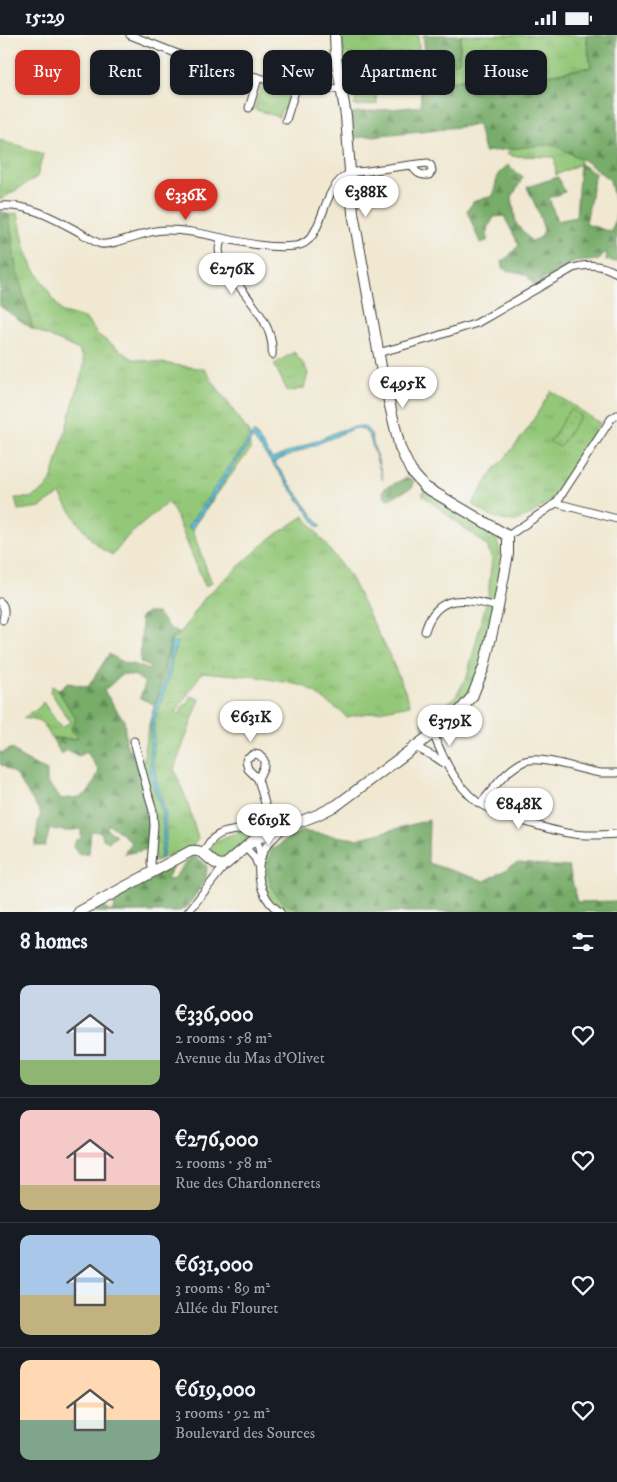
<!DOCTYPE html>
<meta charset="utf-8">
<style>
body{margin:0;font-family:"IM FELL DW Pica",serif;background:#242831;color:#f1f3f6;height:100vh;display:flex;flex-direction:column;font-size:19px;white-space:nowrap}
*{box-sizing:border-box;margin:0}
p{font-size:16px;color:#9ea1a6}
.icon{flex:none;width:28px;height:28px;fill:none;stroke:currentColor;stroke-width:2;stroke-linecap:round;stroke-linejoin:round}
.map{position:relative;height:877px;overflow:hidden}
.side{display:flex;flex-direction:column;background:#171b24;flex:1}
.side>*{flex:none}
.hud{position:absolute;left:15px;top:15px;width:588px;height:45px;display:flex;gap:10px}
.price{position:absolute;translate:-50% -42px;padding:0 11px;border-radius:18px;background:#fff;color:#222;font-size:16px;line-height:32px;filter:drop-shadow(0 1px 2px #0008)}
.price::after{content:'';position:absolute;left:50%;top:30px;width:15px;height:11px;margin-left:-8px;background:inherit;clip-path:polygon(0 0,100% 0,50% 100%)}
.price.active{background:#d93025;color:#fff}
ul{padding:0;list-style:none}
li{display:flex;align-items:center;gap:15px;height:125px;padding:0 20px}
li+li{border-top:1px solid #363941}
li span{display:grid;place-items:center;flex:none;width:140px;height:100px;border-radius:10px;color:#555}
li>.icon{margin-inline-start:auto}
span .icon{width:60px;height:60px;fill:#fffc;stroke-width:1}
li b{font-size:21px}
h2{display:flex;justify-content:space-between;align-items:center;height:60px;padding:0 20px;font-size:21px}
.pill{padding:0 18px;border-radius:10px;background:#171b24;box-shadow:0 1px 4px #0004;font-size:18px;line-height:45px}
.pill.active{background:#d93025;color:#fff}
.status{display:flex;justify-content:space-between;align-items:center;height:35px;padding:0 25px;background:#171b24;direction:ltr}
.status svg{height:14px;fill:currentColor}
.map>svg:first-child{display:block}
.grass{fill:url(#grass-tufts);stroke:#58724a}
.forest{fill:url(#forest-firs);stroke:#4a6442}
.park{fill:url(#park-dots);stroke:#58724a}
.water{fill:url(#water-rules);stroke:#3b6e7a}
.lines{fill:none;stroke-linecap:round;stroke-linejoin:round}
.street-casing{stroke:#3c3b37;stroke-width:9}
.secondary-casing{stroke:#3c3b37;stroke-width:12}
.street{stroke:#fff;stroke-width:7}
.secondary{stroke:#fff;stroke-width:10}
</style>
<div class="status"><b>15:29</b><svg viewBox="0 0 49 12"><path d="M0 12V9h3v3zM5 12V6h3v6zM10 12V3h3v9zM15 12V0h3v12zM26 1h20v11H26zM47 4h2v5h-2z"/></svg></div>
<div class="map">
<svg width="617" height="877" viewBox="0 0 617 877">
<defs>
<pattern id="grass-tufts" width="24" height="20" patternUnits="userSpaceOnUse" patternTransform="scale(1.25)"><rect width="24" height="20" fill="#94c879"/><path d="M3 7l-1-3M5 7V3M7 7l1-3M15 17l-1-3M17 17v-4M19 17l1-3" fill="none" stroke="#7fab68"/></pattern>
<pattern id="forest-firs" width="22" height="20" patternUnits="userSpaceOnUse" patternTransform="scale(1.25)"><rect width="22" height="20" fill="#77ac69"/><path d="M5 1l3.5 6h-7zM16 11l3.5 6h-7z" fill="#618b56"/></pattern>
<pattern id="park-dots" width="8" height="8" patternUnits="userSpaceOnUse" patternTransform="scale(1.25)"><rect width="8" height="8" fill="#94c879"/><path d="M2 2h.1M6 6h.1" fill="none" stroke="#7fab68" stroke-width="1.8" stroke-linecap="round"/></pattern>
<pattern id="water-rules" width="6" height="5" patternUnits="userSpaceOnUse" patternTransform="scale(1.25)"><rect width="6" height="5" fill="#5ac0d8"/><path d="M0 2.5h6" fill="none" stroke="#4ea4b9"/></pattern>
</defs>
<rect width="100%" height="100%" fill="#f6f6f2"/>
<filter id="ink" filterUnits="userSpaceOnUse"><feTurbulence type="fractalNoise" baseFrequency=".02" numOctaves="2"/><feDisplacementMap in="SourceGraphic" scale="10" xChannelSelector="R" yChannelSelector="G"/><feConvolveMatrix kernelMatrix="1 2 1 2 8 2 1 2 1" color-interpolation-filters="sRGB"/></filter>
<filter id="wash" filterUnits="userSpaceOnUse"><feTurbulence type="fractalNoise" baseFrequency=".0096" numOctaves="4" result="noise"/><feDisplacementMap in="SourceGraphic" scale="20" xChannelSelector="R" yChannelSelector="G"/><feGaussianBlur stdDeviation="1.12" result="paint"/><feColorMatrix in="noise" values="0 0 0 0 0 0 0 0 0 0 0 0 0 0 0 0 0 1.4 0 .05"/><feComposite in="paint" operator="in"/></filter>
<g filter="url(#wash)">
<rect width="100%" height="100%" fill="#f0e8d1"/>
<!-- grass -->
<g class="grass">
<path d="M344,0H418L419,16L373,22L375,43L354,44C339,32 341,17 344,0Z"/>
<polygon points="461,0 586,0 591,32 536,42 513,31 496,31 441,52 438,25 447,14 459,26"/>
<path d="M375,47L377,69L354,71C357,60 362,49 375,47Z"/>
<polygon points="266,49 286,54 286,56 290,57 285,74 281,75 279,82 254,74 261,50 266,51"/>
<polygon points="0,104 43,119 37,142 0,165"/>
<polygon points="552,109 579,112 580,129 556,140 555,122 512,121 507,118 513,113"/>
<path d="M0,176L9,180L18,178L25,213L33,232L62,278L85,283L98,300L133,324L204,334L249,398L250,415L216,460L193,494L197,509L212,548L205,551L175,478L168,467L127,502L113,520C90,511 73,480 60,459L40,472L18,475L15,463H30L44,455L51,446L83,335L84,328L79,315L33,294L0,271Z"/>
<polygon points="294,317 305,331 308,339 304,353 288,357 274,329"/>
<polygon points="551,356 600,388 554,463 529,481 515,486 502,485 487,479 472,469 494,435 506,422 527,395"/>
<path d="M425,456L494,502C502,513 501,523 500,537L480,638L461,671L424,700L422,688L455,662L467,642L488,560L492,524L487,511L421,459Z"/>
<path d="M304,481L350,542L388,617L411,670L346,682L340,676L305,651L258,642L202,637L175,679L180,680L184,670H187L191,661L200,664L174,734L186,763L198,804L192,812L155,826L148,747L134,736L143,725L144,726C144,701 152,681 158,658C163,640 167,622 171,604L180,599L206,561L272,502Z"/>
<polygon points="52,651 58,655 76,684 78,702 74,704 52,703 42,687 23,683 39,673 43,667 61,693 70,687 50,656"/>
<path d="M272,777L282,784L284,788L225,825C217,823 209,819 211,810L215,806L270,785Z"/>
<path d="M272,811L274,814C267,825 270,839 271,851L316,877C304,877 292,877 281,873C262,862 255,827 272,811Z"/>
</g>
<!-- forest -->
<g class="forest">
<path d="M423,0H461L459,26L454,29L446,14L438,25L441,51L496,31H513L537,42L591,32L586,0H617V227L606,225L607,219L604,218L599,225L575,227L534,250C531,247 529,242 526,240C518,235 511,239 503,233L502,226L508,222L519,210L504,181L494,182L488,193L487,206L480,208L467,176L474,166L493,161L498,139L508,130L523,142L512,162L516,188L531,206L541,202L544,195L538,176L527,152L558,142L565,157L549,163L557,186L576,182L580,129L595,138L586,189L612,197L617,177L610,145L585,126L552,109L484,117L478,90L353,103L352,78L421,71L420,34L427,32Z"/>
<polygon points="0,176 9,180 16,232 33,294 0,271"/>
<polygon points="406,443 410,443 414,446 413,452 389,464 384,461 383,455 385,453"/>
<path d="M146,578H157L169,592L180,599L171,605L155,670L140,663L145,648L136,641L122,639L104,656L124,685L126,709L134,720L149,777L151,792L149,814L124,819L131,807C123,801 117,793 108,790L106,794L116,800L109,807L103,804L101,797L91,796L89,818L78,819L73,812L76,805L81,804V794L66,796L50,794L45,811H35C38,800 36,789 41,778L15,739L0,729V716L2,718L12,713L20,722L47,736V747L61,764C89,762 88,761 99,736L87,717L78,721L68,715L61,719L52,703L74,704L78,702L70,694L76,684L58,655L68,648L88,652L109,619L124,628L136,630L149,635L151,633L140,627L142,588L139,583Z"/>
<path d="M429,785L428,828L485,846L518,828L569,832L577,867L617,866V877H316C306,874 295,874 286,869C271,861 263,833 272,817C277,809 292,802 300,796L357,804Z"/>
<polygon points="195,822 200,826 202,826 207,832 206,842 202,850 187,872 177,877 90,877 104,870 109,877 115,874 113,864 174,829 167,844 172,845 190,823"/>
</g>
<!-- park -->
<polygon class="park" points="570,374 580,381 560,412 550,407"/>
<!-- water -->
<g class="water">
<polygon points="359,391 366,393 371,399 383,445 369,400 362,394 356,393 341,399 274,427 321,491 318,493 308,477 253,403 191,495 188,491 254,397 272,424 341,395"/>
<polygon points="171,607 179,607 173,618 170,640 154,687 153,726 156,744 165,776 166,804 162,824 160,824 163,803 162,777 150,740 150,708 151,683 167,638"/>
</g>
</g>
<g filter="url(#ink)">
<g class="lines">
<defs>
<g id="street">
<polyline points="130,0 188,23 296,53 324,55 341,53"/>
<polyline points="249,73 258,43"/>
<polyline points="286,85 296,53"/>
<path d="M0,171C29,168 57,185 81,198C87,202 95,207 101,209C114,211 146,195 164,195C207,194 251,216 295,211C326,208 318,154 349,139C354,136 362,137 368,136C388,133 408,130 428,128L431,131L432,136L429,140C419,141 416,137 411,130"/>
<path d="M221,203L219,214L220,222C234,253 276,283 272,320"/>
<path d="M378,318L428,304L477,288L573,233C589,228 602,230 617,238"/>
<polyline points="556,468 617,484"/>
<polyline points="508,501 556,468 611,384 617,380"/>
<path d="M0,567C6,572 4,579 3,585"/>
<path d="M425,596C437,556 467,564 498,572"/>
<path d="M433,698C443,723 455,749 476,766C491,778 555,797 574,799C588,801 603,800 617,799"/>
<polyline points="134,706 153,776 154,791 151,828 153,836"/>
<polyline points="415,712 435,722 445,729"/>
<path d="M480,769C493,755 506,734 525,726C539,720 584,736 601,738C607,738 612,738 617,738"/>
<polyline points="249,808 258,809 261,823"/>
<polyline points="245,812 255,823 259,833"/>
<path d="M204,818C215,785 248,802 267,786L268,779L258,744L248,734L246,726L247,723L254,719L259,720L264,725V731L258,744"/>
<polyline points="188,877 226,829"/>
<path d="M280,877C259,862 251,831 268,809C272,803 278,801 281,794"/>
</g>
<path id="secondary" d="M79,877L191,816C208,813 211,834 226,829L255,804L317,780L337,770L440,693L458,678L472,662L484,632L498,572L508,519V501L425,452L411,436L400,413L382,337L353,178L346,81L336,23L335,0"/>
</defs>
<!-- street casing -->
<use href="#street" class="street-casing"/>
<!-- secondary casing -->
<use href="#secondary" class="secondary-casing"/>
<!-- street -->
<use href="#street" class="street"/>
<!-- secondary -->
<use href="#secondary" class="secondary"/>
</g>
</g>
</svg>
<b class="price" style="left:366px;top:183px">€388K</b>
<b class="price active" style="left:186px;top:186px">€336K</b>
<b class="price" style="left:232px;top:260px">€276K</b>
<b class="price" style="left:403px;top:374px">€495K</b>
<b class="price" style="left:251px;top:708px">€631K</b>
<b class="price" style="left:450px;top:712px">€379K</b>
<b class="price" style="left:519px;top:795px">€848K</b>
<b class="price" style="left:269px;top:811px">€619K</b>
<div class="hud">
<a class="pill active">Buy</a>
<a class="pill">Rent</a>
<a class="pill">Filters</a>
<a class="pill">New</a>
<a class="pill">Apartment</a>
<a class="pill">House</a>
</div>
</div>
<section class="side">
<h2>8 homes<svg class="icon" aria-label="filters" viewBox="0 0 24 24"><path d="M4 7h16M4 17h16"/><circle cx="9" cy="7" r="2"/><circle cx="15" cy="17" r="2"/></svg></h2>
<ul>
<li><span style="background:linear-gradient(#c9d6e8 75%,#8fb573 0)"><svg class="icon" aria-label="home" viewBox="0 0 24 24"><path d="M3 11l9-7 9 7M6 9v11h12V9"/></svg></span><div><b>€336,000</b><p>2 rooms · 58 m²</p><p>Avenue du Mas d'Olivet</p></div><svg class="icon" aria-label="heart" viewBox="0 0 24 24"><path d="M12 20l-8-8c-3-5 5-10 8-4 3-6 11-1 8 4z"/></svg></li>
<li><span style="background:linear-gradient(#f6c9c9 75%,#c2b280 0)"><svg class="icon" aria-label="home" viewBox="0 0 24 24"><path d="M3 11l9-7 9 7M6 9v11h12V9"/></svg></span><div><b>€276,000</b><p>2 rooms · 58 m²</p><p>Rue des Chardonnerets</p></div><svg class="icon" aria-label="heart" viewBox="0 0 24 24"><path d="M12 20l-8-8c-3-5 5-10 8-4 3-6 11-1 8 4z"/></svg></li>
<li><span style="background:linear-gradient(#a9c7e8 60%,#c2b280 0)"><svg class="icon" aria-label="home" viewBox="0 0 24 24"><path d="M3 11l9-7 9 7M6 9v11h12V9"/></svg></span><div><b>€631,000</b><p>3 rooms · 89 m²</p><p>Allée du Flouret</p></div><svg class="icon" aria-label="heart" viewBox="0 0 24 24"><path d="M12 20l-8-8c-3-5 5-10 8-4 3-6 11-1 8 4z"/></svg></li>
<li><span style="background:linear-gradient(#ffd9b3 60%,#7fa58c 0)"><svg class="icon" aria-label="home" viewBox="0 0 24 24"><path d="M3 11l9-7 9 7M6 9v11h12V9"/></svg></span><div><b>€619,000</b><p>3 rooms · 92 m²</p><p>Boulevard des Sources</p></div><svg class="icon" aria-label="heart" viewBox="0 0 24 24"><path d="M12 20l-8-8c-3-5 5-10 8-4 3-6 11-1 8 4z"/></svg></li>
</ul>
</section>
